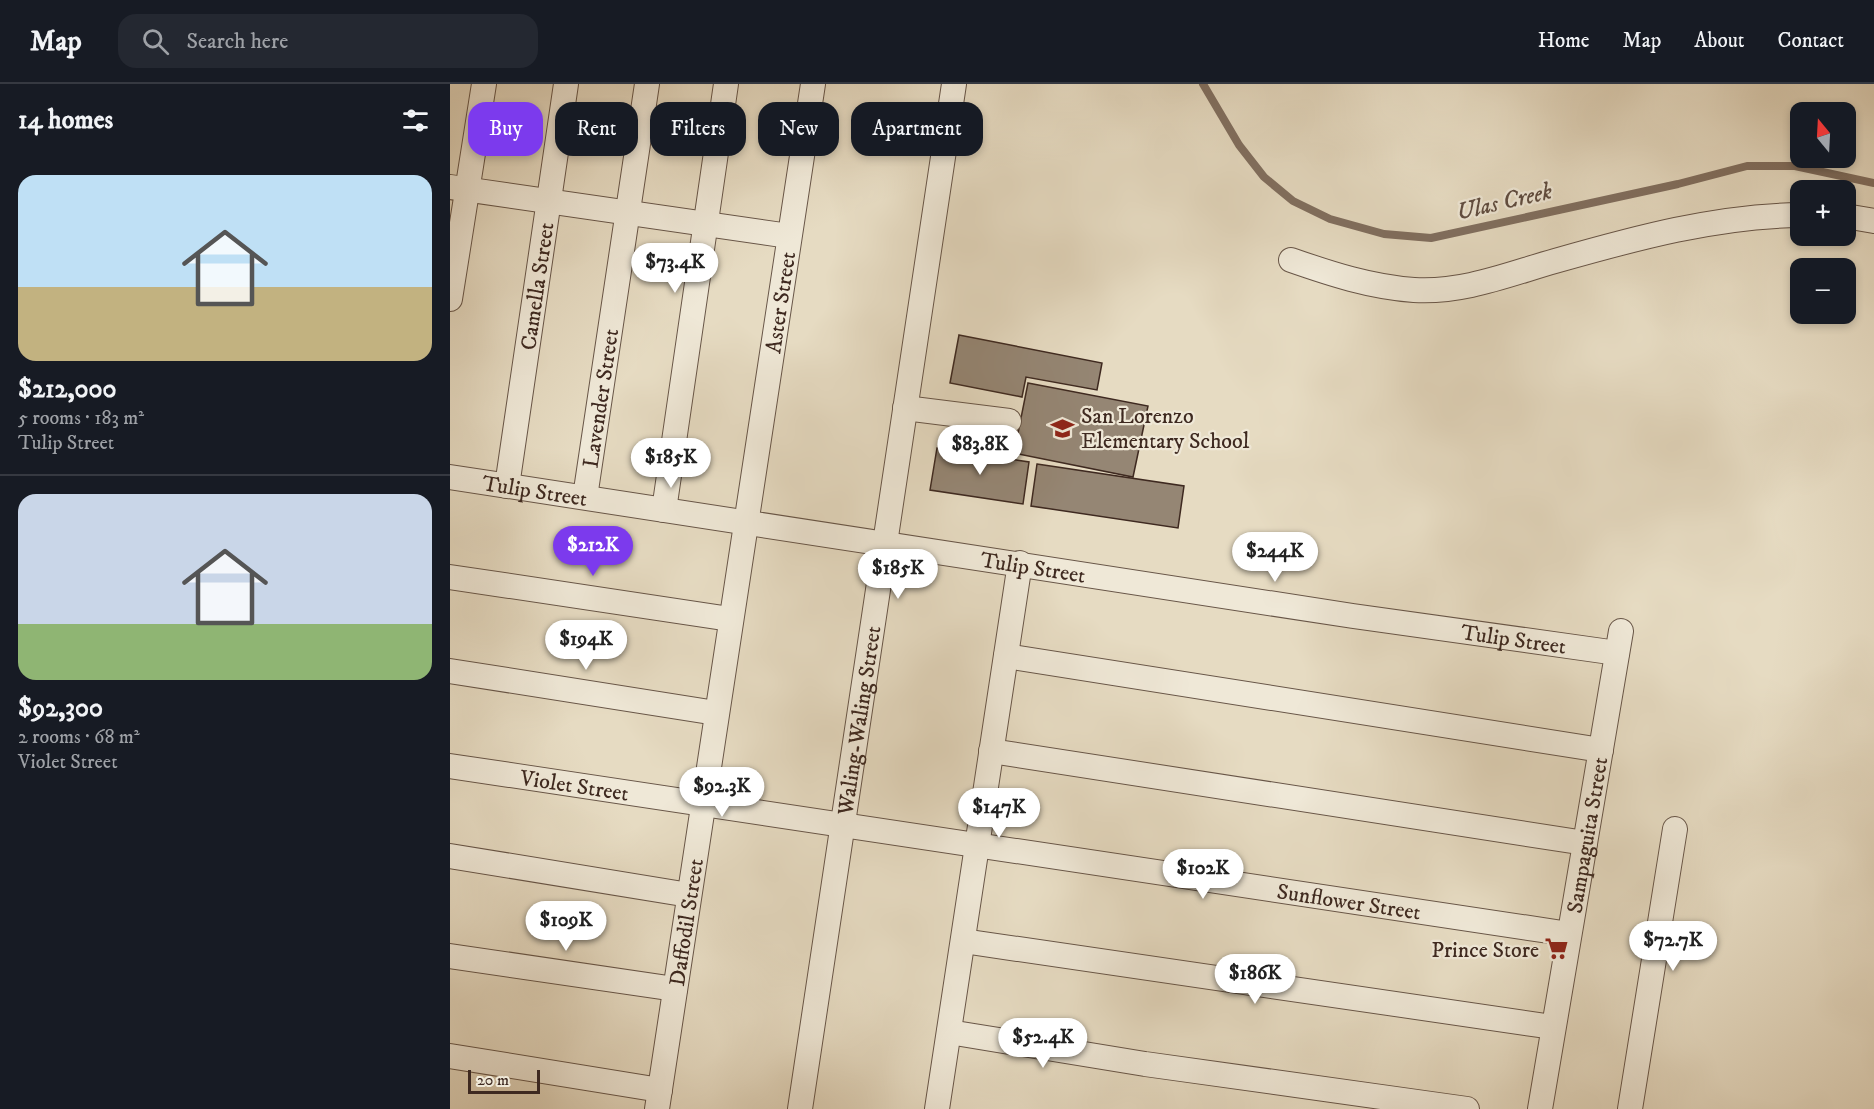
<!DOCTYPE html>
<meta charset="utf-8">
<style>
body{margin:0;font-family:"IM FELL DW Pica",serif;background:#242831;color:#f1f3f6;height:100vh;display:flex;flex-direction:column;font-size:22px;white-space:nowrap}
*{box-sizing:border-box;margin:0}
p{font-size:20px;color:#9ea1a6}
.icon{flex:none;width:33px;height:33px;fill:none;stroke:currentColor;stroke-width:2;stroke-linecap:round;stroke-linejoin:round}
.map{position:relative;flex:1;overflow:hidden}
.sheet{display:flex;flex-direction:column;background:#171b24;width:450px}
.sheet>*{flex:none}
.top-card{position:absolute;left:18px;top:18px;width:570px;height:54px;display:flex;gap:12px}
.needle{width:39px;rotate:342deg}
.buttons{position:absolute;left:1340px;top:18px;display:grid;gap:12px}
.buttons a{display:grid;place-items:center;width:66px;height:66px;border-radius:12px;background:#171b24;box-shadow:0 3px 9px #0003;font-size:30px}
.scale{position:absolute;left:18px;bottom:15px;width:72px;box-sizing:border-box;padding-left:6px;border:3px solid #3e2920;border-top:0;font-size:16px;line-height:21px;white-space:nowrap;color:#3e2920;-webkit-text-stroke:4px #efe8d7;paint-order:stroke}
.price{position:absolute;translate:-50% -51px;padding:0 14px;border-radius:21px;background:#fff;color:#222;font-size:20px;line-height:39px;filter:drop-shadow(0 2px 3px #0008)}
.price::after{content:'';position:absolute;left:50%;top:36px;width:18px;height:14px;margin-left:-9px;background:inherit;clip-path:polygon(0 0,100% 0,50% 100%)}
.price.current{background:#7c3aed;color:#fff}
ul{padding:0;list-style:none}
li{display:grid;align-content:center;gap:12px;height:318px;padding:0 18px}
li+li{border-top:2px solid #363941}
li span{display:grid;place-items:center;height:186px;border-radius:18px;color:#555}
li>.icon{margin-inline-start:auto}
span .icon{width:108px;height:108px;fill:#fffc;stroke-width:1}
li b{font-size:26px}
h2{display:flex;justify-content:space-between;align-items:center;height:72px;padding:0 18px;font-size:26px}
.chip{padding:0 21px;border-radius:18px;background:#171b24;box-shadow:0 3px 9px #0003;font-size:21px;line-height:54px}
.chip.current{background:#7c3aed;color:#fff}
header{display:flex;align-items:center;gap:36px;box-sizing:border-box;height:84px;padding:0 30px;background:#171b24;border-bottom:2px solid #363941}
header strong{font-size:28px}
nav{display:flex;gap:33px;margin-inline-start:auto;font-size:21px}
.search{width:420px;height:54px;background:#242831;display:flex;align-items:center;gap:15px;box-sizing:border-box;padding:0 21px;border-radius:18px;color:#9ea1a6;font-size:22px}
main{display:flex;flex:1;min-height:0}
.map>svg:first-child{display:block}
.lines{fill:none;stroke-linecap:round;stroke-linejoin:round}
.stream{stroke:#816f60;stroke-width:8}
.building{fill:#958674;stroke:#3e2920;stroke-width:1.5}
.minor-casing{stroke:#685648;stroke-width:26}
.minor{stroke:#efe8d7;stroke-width:24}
.labels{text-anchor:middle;stroke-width:4.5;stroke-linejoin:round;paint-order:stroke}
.street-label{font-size:22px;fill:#3e2920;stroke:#efe8d7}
.poi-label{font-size:22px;fill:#3e2920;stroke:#efe8d7;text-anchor:start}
.water-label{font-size:24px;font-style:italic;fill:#5f4c40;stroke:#efe8d7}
</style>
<header>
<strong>Map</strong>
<div class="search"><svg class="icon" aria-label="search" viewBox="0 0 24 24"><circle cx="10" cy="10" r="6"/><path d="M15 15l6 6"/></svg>Search here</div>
<nav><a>Home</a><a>Map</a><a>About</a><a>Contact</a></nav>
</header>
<main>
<section class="sheet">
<h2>14 homes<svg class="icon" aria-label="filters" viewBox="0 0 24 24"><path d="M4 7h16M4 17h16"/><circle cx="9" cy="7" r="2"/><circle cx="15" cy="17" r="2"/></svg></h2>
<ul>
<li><span style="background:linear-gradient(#bfe0f5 60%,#c2b280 0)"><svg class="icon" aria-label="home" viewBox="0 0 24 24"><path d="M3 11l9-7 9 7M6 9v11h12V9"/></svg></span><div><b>$212,000</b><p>5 rooms · 183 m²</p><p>Tulip Street</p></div></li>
<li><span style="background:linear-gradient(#c9d6e8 70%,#8fb573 0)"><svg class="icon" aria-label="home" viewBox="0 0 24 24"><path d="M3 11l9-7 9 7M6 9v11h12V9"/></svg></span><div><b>$92,300</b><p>2 rooms · 68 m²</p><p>Violet Street</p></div></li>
</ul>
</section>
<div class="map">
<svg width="1424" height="1025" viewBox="0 0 1424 1025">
<rect width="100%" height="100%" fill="#e6dbc2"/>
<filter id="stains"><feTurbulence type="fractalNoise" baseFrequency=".00333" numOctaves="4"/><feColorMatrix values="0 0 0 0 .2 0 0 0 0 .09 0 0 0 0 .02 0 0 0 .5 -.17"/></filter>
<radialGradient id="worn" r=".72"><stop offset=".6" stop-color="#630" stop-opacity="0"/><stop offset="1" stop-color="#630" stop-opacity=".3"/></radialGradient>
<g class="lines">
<!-- stream -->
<polyline class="stream" points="753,0 789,61 814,93 843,117 880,135 934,150 981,154 1228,100 1297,82 1345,82 1424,99"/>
</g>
<!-- building -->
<g class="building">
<polygon points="509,251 652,279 647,306 576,293 572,313 500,299"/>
<polygon points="578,299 698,322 683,393 564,369"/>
<polygon points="487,364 579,378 573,420 480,406"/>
<polygon points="587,380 734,402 728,444 581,422"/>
</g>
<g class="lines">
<defs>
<g id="minor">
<polyline points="0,103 339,152"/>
<polyline points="1395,132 1424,137"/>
<path d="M841,176C881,190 921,203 964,206C1014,209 1059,190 1105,177C1186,154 1266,132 1350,131"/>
<polyline points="0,215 34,0"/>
<polyline points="455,324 559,337"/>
<path id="s1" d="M0,393L903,532L1167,569"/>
<path id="s2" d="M57,402L116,0"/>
<path id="s3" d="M135,413L197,0"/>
<polyline points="214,426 276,0"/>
<polyline points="0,493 280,535"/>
<polyline points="556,572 1151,666"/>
<polyline points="0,587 266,629"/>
<polyline points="541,667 1135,759"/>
<path id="s4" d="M0,682L1119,850"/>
<polyline points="0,772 239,811"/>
<polyline points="513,857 1103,943"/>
<polyline points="0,872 225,905"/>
<polyline points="499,948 695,980 1017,1025"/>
<polyline points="0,972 210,1006"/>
<path id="s5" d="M207,1025L363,0"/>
<path id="s6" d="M350,1025L504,0"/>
<polyline points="487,1025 570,479"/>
<path id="s7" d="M1090,1025L1171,547"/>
<polyline points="1180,1025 1225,745"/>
</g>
</defs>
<!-- minor casing -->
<use href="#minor" class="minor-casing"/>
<!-- minor -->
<use href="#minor" class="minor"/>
</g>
<!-- icons -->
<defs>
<symbol id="school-bare" viewBox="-9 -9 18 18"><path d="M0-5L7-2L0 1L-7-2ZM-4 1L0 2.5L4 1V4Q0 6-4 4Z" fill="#8f2418" stroke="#efe8d7" stroke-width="2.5" paint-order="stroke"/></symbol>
<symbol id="supermarket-bare" viewBox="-9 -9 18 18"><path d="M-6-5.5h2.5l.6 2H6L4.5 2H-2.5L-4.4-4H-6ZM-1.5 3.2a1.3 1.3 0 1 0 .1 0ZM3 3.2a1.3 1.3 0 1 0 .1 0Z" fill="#8f2418" stroke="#efe8d7" stroke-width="2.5" paint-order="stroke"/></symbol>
</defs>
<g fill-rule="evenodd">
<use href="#school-bare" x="596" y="328" width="33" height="33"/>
<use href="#supermarket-bare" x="1090" y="848" width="33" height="33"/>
</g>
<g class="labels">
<!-- street labels -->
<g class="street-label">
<text dy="8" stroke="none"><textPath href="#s2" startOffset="202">Camella Street</textPath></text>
<text dy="8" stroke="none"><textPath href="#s5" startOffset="816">Aster Street</textPath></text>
<text dy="8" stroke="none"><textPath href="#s3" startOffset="100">Lavender Street</textPath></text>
<text dy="8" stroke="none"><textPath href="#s1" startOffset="86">Tulip Street</textPath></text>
<text dy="8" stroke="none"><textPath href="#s1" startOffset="590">Tulip Street</textPath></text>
<text dy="8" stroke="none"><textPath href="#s1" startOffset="1076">Tulip Street</textPath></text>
<text dy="8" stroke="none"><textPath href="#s6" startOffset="393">Waling-Waling Street</textPath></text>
<text dy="8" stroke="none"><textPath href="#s4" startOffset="126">Violet Street</textPath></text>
<text dy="8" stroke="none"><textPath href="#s7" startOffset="278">Sampaguita Street</textPath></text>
<text dy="8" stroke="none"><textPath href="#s4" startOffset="909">Sunflower Street</textPath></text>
<text dy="8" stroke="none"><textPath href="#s5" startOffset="189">Daffodil Street</textPath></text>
</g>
<!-- poi labels -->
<g class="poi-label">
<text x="631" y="339">San Lorenzo<tspan x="631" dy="25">Elementary School</tspan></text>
<text x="1089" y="873" text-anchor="end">Prince Store</text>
</g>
<!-- water labels -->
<g class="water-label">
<text transform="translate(1054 117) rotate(-13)" y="8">Ulas Creek</text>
</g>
</g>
<rect width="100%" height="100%" filter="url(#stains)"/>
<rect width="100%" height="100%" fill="url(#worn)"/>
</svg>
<div class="buttons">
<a><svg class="needle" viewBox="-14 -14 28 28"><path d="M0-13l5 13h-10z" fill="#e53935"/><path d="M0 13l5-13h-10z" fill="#9ea1a6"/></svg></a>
<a>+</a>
<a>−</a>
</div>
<div class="scale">20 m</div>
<b class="price" style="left:225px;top:210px">$73.4K</b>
<b class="price" style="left:530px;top:392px">$83.8K</b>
<b class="price" style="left:221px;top:405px">$185K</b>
<b class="price current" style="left:143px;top:493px">$212K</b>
<b class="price" style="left:825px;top:499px">$244K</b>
<b class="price" style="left:448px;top:516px">$185K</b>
<b class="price" style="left:136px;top:587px">$194K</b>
<b class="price" style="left:272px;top:734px">$92.3K</b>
<b class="price" style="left:549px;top:755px">$147K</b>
<b class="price" style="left:753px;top:816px">$102K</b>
<b class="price" style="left:116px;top:868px">$109K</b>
<b class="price" style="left:1223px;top:888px">$72.7K</b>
<b class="price" style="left:805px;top:921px">$186K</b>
<b class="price" style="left:593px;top:985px">$52.4K</b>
<div class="top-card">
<a class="chip current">Buy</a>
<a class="chip">Rent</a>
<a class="chip">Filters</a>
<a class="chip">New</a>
<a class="chip">Apartment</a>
</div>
</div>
</main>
